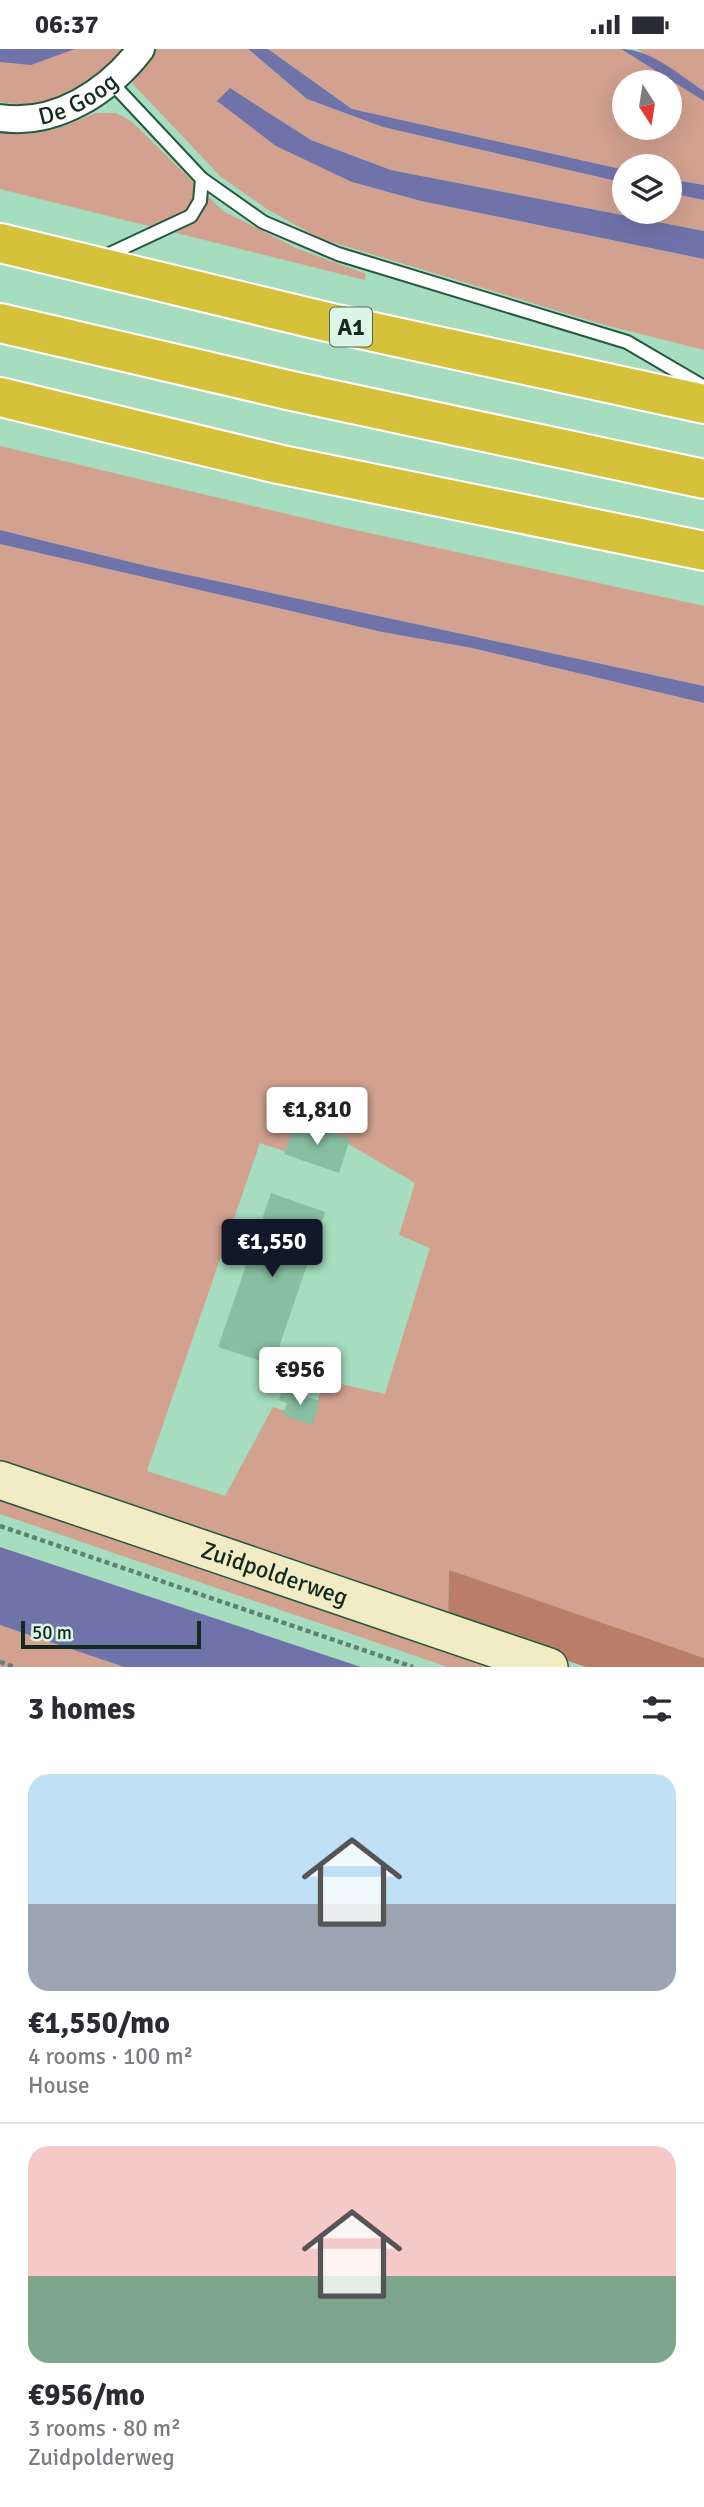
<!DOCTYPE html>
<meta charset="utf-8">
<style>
body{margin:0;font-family:Signika,sans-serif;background:#f7f7f7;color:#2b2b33;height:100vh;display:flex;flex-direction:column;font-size:26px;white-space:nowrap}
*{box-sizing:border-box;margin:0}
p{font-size:23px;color:#7c7c81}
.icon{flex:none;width:38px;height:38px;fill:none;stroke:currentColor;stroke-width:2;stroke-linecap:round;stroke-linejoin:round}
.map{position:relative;height:1618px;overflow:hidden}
.sheet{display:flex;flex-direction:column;background:#fff;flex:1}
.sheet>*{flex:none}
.needle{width:46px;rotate:168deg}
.tools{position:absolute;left:612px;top:21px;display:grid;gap:14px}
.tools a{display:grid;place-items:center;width:70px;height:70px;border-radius:50%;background:#fff;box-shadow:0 7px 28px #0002;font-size:35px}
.scale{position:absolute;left:21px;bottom:18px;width:180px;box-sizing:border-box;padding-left:7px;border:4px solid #13291e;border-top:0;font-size:19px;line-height:24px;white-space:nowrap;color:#13291e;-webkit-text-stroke:5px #dbf6e6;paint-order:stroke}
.price{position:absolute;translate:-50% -60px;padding:0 16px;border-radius:7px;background:#fff;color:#222;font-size:23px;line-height:46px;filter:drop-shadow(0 2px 4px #0008)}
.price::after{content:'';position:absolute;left:50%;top:42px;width:21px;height:16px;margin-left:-10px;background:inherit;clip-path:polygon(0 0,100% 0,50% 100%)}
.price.on{background:#111827;color:#fff}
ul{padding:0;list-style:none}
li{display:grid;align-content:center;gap:14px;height:371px;padding:0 28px}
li+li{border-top:2px solid #e1e1e2}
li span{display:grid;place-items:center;height:217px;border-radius:21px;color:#555}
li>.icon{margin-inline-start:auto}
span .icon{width:126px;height:126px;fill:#fffc;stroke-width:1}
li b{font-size:30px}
h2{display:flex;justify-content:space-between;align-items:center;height:84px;padding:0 28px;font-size:30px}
.status{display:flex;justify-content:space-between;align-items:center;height:49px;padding:0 35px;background:#fff;direction:ltr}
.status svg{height:19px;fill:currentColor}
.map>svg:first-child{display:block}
.green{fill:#d2a190;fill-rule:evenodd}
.forest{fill:#ba7e68}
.water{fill:#7073a9}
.building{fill:#88bfa1}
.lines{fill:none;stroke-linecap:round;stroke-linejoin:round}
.lane-casing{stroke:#245940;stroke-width:16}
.street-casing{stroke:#245940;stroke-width:30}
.secondary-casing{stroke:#245940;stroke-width:40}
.highway-casing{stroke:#fff;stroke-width:42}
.path{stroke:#5c836e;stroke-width:4.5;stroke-dasharray:5 3.5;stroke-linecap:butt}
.lane{stroke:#fff;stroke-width:12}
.street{stroke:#fff;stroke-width:26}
.secondary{stroke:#f2ecc4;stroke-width:37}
.highway{stroke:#d5c13a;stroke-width:38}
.labels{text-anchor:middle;stroke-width:5;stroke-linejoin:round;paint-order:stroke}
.shield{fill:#dbf6e6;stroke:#4f665a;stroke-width:2}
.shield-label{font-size:23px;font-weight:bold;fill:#13291e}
.street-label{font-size:24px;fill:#13291e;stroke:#dbf6e6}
</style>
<div class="status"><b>06:37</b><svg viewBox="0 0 49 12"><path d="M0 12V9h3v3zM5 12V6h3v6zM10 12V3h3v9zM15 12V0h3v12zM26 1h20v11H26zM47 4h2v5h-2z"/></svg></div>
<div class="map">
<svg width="704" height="1618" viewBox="0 0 704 1618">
<rect width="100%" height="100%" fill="#a5ddbe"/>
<!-- green -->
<g class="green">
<path d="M0,0H126C98,37 46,63 0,53Z"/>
<polygon points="156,0 248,0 307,50 383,78 625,134 625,163 670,163 670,144 704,151 704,182 391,121 311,91 230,39 352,133 421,152 704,210 704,301 601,275 319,189 267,160 221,128 132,34"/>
<path d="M268,0H621L704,52V136L670,130V117H625V121L352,60ZM625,33H670V79H625Z"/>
<polygon points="637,0 704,0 704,42"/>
<path d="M95,64H116L131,72L223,162L296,199L366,225L365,231L0,140V83C34,90 65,78 95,64Z"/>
<polygon points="0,397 342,478 704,557 704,637 151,518 0,481"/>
<path d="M0,495L382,583L472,599L704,654V1609L449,1522L448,1572L0,1415ZM340,1090L415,1134L399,1186L430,1199L385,1345L323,1331L314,1370L273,1358L225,1447L147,1422L260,1094L330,1117Z"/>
<polygon points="0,1440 518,1618 448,1618 0,1465"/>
<polygon points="0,1576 124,1618 0,1618"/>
</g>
<!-- forest -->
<polygon class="forest" points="449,1521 704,1609 704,1618 586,1618 448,1572"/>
<!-- water -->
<g class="water">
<polygon points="0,0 75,0 31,16 0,13"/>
<polygon points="248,0 268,0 352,60 625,121 625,134 383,78 307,50"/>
<path d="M621,0C651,0 679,26 704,42V52Z"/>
<polygon points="230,39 311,91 391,121 704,182 704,210 421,152 352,133 276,97 217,52"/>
<polygon points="670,130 704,136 704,151 670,144"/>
<polygon points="0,481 151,518 704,637 704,654 472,599 382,583 0,495"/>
<polygon points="0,1498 361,1618 124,1618 0,1576"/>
</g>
<!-- building -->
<g class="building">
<polygon points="296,1071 350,1090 339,1124 284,1105"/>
<polygon points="271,1144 325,1163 273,1316 218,1298"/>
<polygon points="283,1340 320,1352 312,1376 283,1366 287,1354 279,1351"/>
</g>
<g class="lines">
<defs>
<g id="lane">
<polyline points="111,33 202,130 263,173 338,205 627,293 704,338"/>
<polyline points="101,209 191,167 200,152 202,130"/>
</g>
<g id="street">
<path id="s1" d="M0,69C56,77 108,43 141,0"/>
</g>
<g id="secondary">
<path id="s2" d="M0,1431L549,1618"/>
</g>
<g id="highway">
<polyline points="0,194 323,272 704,355"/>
<polyline points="0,274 292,342 704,430"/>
<polyline points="0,348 278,415 704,502"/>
</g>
</defs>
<!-- lane casing -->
<use href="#lane" class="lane-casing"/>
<!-- street casing -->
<use href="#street" class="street-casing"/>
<!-- secondary casing -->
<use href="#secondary" class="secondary-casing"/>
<!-- highway casing -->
<use href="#highway" class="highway-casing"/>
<!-- path -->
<g class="path">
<polyline points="0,1477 413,1618"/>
<polyline points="0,1613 15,1618"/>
</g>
<!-- lane -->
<use href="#lane" class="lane"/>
<!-- street -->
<use href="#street" class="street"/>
<!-- secondary -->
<use href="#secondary" class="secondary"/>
<!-- highway -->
<use href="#highway" class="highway"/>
</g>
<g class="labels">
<!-- shield labels -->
<rect class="shield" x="330" y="258.5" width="42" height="39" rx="5"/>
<g class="shield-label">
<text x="351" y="286">A1</text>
</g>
<!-- street labels -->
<g class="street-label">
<text dy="8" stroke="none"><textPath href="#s1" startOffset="82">De Goog</textPath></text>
<text dy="8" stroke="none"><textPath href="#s2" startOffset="290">Zuidpolderweg</textPath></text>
</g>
</g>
</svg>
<div class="tools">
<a><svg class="needle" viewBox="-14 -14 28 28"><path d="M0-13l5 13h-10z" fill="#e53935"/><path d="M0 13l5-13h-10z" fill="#7c7c81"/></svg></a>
<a><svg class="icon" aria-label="layers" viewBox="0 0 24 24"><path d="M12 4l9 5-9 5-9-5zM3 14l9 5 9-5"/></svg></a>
</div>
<div class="scale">50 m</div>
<b class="price" style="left:317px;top:1098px">€1,810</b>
<b class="price on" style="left:272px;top:1230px">€1,550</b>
<b class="price" style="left:300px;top:1358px">€956</b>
</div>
<section class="sheet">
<h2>3 homes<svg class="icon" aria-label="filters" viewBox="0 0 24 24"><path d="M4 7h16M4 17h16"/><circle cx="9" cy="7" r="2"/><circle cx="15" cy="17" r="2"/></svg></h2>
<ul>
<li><span style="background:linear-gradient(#bfe0f5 60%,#9aa5b1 0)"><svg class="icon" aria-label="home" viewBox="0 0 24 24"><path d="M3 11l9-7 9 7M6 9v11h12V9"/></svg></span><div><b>€1,550/mo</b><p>4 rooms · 100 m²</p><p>House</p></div></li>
<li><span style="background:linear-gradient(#f6c9c9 60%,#7fa58c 0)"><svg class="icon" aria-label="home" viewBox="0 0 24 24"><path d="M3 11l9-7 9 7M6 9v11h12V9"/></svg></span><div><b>€956/mo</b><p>3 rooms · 80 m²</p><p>Zuidpolderweg</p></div></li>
</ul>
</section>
